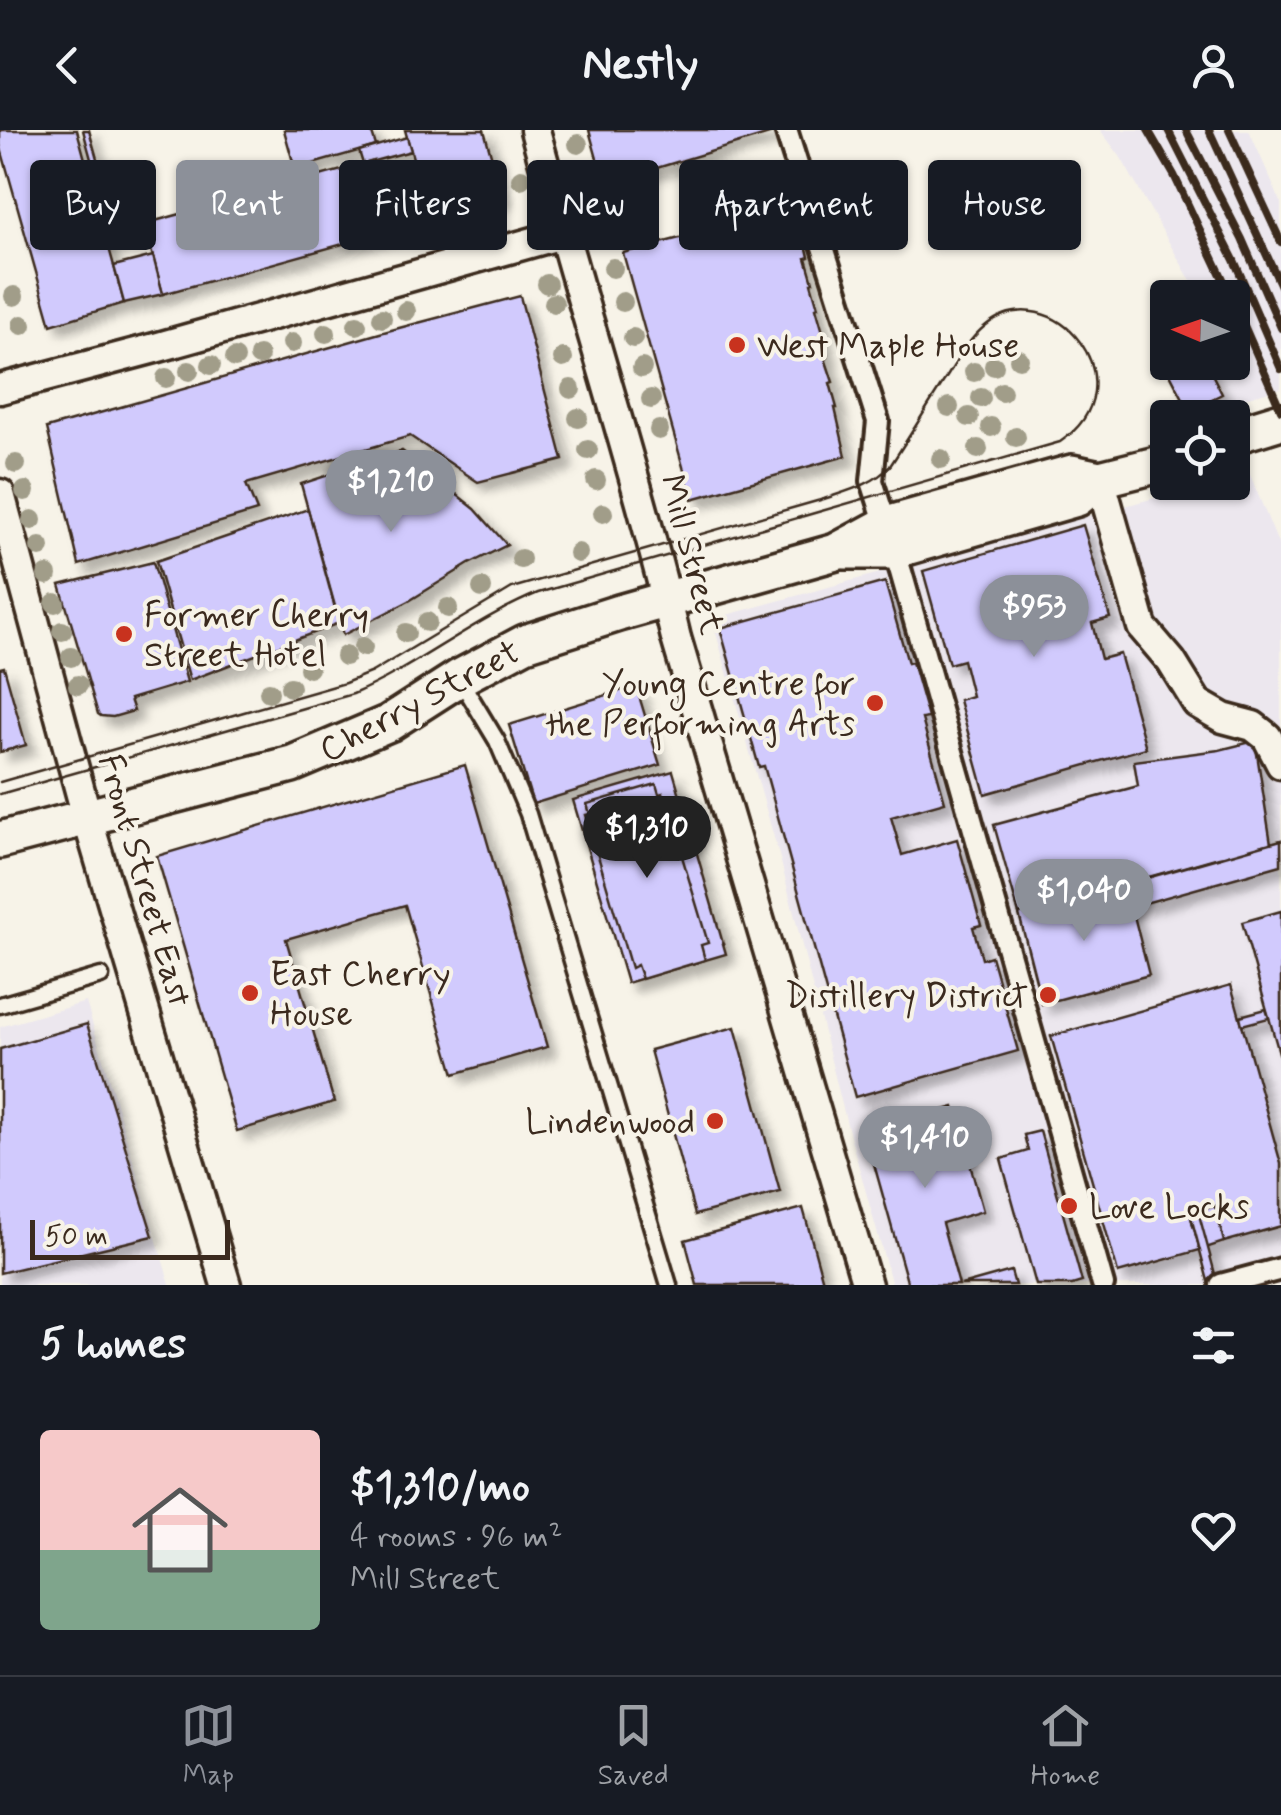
<!DOCTYPE html>
<meta charset="utf-8">
<style>
body{margin:0;font-family:Mynerve,sans-serif;background:#20242c;color:#f1f3f6;height:100vh;display:flex;flex-direction:column;font-size:38px;white-space:nowrap}
*{box-sizing:border-box;margin:0}
p{font-size:32px;color:#9ea1a6}
.icon{flex:none;width:55px;height:55px;fill:none;stroke:currentColor;stroke-width:2;stroke-linecap:round;stroke-linejoin:round}
.map{position:relative;height:1155px;overflow:hidden}
.drawer{display:flex;flex-direction:column;background:#171b24;flex:1}
.drawer>*{flex:none}
.guide{position:absolute;left:30px;top:30px;width:1222px;height:90px;display:flex;gap:20px}
.needle{width:65px;rotate:272deg}
.tools{position:absolute;left:1150px;top:150px;display:grid;gap:20px}
.tools a{display:grid;place-items:center;width:100px;height:100px;border-radius:10px;background:#171b24;box-shadow:0 2px 8px #0004;font-size:50px}
.scale{position:absolute;left:30px;bottom:25px;width:200px;box-sizing:border-box;padding-left:10px;border:5px solid #3b2a1e;border-top:0;font-size:28px;line-height:35px;white-space:nowrap;color:#3b2a1e;-webkit-text-stroke:8px #f7f3e8;paint-order:stroke}
.price{position:absolute;translate:-50% -85px;padding:0 22px;border-radius:35px;background:#8c9099;color:#fff;font-size:32px;line-height:65px;filter:drop-shadow(0 2px 5px #0008)}
.price::after{content:'';position:absolute;left:50%;top:60px;width:30px;height:22px;margin-left:-15px;background:inherit;clip-path:polygon(0 0,100% 0,50% 100%)}
.price.active{background:#222;color:#fff}
ul{padding:0;list-style:none}
li{display:flex;align-items:center;gap:30px;height:250px;padding:0 40px}
li+li{border-top:2px solid #363941}
li span{display:grid;place-items:center;flex:none;width:280px;height:200px;border-radius:10px;color:#555}
li>.icon{margin-inline-start:auto}
span .icon{width:120px;height:120px;fill:#fffc;stroke-width:1}
li b{font-size:42px}
h2{display:flex;justify-content:space-between;align-items:center;height:120px;padding:0 40px;font-size:42px}
.chip{padding:0 35px;border-radius:10px;background:#171b24;box-shadow:0 2px 8px #0004;font-size:35px;line-height:90px}
.chip.active{background:#8c9099;color:#fff}
header{display:flex;justify-content:space-between;align-items:center;height:130px;padding:0 40px;background:#171b24;font-size:45px;font-weight:800}
.tabs{display:flex;justify-content:space-around;align-items:center;height:140px;border-top:2px solid #363941;background:#171b24;font-size:28px;color:#9ea1a6}
.tabs a{display:grid;justify-items:center;gap:5px}
.tabs .active{color:#8c9099}
.map>svg:first-child{display:block}
.built{fill:#ece7ee}
.building{fill:#d1cafd;stroke:#3b2a1e;stroke-width:2.5;filter:url(#shadow)}
.lines{fill:none;stroke-linecap:round;stroke-linejoin:round}
.service-casing{stroke:#3b2a1e;stroke-width:21}
.pedestrian-casing{stroke:#3b2a1e;stroke-width:28}
.minor-casing{stroke:#3b2a1e;stroke-width:35}
.tertiary-casing{stroke:#3b2a1e;stroke-width:42}
.service{stroke:#f7f3e8;stroke-width:14}
.pedestrian{stroke:#f7f3e8;stroke-width:20}
.minor{stroke:#f7f3e8;stroke-width:28}
.tertiary{stroke:#f7f3e8;stroke-width:35}
.tram{stroke:#3b2a1e;stroke-width:2.5}
.rail{stroke:#3b2a1e;stroke-width:8}
.tree{fill:#a19d89}
.poi-dot{fill:#c8321e;stroke:#f7f3e8;stroke-width:4}
.labels{text-anchor:middle;stroke-width:8;stroke-linejoin:round;paint-order:stroke}
.poi-label{font-size:35px;fill:#3b2a1e;stroke:#f7f3e8;text-anchor:start}
.street-label{font-size:35px;fill:#3b2a1e;stroke:#f7f3e8}
</style>
<header><svg class="icon" aria-label="back" viewBox="0 0 24 24"><path d="M15 5l-7 7 7 7"/></svg>Nestly<svg class="icon" aria-label="person" viewBox="0 0 24 24"><circle cx="12" cy="8" r="4"/><path d="M4 21q1-7 8-7t8 7"/></svg></header>
<div class="map">
<svg width="1281" height="1155" viewBox="0 0 1281 1155">
<defs>
<filter id="shadow"><feDropShadow dx="9" dy="9" stdDeviation="5" flood-color="#0004"/></filter>
</defs>
<rect width="100%" height="100%" fill="#f7f3e8"/>
<filter id="ink" filterUnits="userSpaceOnUse"><feTurbulence type="fractalNoise" baseFrequency=".01" numOctaves="2"/><feDisplacementMap in="SourceGraphic" scale="20" xChannelSelector="R" yChannelSelector="G"/><feConvolveMatrix kernelMatrix="1 2 1 2 8 2 1 2 1" color-interpolation-filters="sRGB"/></filter>
<g filter="url(#ink)">
<!-- built -->
<g class="built">
<polygon points="1100,0 1249,0 1281,73 1281,258 1208,278 1185,233 1232,232 1232,168 1200,167 1120,26"/>
<polygon points="1249,342 1281,421 1281,1155 892,1155 848,998 781,732 712,489 1209,353 1232,352 1233,346"/>
<polygon points="86,872 170,1155 0,1155 0,897"/>
</g>
<!-- building -->
<g class="building">
<polygon points="0,0 77,0 124,173 51,195 0,15"/>
<polygon points="83,0 89,0 118,104 112,106"/>
<polygon points="284,0 371,0 376,16 295,39"/>
<polygon points="405,0 484,0 503,68 464,79 461,68 427,78"/>
<polygon points="589,0 775,0 776,2 604,54"/>
<polygon points="407,7 411,21 363,34 359,21"/>
<polygon points="371,32 390,101 163,164 144,94"/>
<polygon points="797,77 809,127 806,128 813,152 811,153 818,177 816,178 823,202 821,203 828,227 825,228 833,252 830,253 837,278 835,278 846,326 692,369 623,123"/>
<polygon points="153,126 163,164 124,173 114,136"/>
<polygon points="520,166 563,330 478,352 410,306 246,354 257,381 79,435 47,298 380,203"/>
<polygon points="1168,230 1168,232 1206,232 1222,264 1189,280 1164,232"/>
<polygon points="402,321 475,379 507,415 469,434 409,471 343,505 301,354"/>
<polygon points="308,379 339,493 190,550 156,431"/>
<polygon points="1083,395 1110,488 1092,493 1101,529 1120,524 1146,618 985,664 959,570 972,566 963,530 949,534 923,441"/>
<polygon points="153,432 187,552 130,569 134,581 113,587 101,586 98,584 60,455"/>
<polygon points="885,452 908,533 912,532 928,588 922,589 945,672 891,687 902,725 957,709 981,795 973,797 982,829 991,826 1018,921 855,967 764,636 759,637 720,498"/>
<polygon points="4,537 26,615 0,622 0,538"/>
<polygon points="636,556 660,635 533,674 509,595"/>
<polygon points="1255,611 1272,720 1219,727 1019,784 994,695 1138,656 1134,631 1219,620"/>
<polygon points="465,635 547,917 454,944 405,775 286,809 334,972 237,1001 157,726"/>
<polygon points="673,641 726,824 627,853 573,670"/>
<polygon points="656,654 659,664 663,663 708,813 701,815 705,830 642,849 637,835 631,838 586,685 590,684 587,674"/>
<polygon points="1281,710 1281,735 1131,777 1126,754"/>
<polygon points="1126,754 1149,845 1042,874 1019,784"/>
<polygon points="1281,781 1281,930 1242,792"/>
<polygon points="1231,855 1281,1034 1281,1096 1224,1112 1215,1076 1190,1083 1200,1120 1118,1143 1051,906"/>
<polygon points="1266,879 1269,888 1242,895 1240,886"/>
<polygon points="87,894 153,1106 0,1143 0,919"/>
<polygon points="735,897 780,1062 695,1085 650,920"/>
<polygon points="954,977 983,1081 942,1093 959,1155 908,1155 865,1002"/>
<polygon points="1040,1001 1082,1152 1072,1155 1036,1155 1001,1029 1028,1021 1024,1005"/>
<polygon points="1215,1076 1224,1112 1200,1120 1190,1083"/>
<polygon points="803,1078 824,1155 697,1155 685,1110"/>
<polygon points="1198,1081 1218,1155 1209,1155 1190,1083"/>
<polygon points="1011,1141 1015,1155 961,1155"/>
</g>
<g class="lines">
<defs>
<g id="service">
<polyline points="459,548 497,611 528,684 669,1155"/>
<polyline points="0,875 101,846"/>
</g>
<g id="pedestrian">
<polyline points="786,0 878,291 872,351 901,442 1103,1155"/>
<polyline points="1221,1155 1281,1139"/>
</g>
<g id="minor">
<path d="M535,0C580,170 635,337 676,508L867,1155"/>
<polyline points="0,259 155,218 562,104"/>
<polyline points="1100,349 1142,497 1171,531 1197,573 1223,588 1253,596 1267,607 1281,634"/>
<polyline points="0,364 87,687 226,1155"/>
</g>
<g id="tertiary">
<polyline points="1232,306 1281,291"/>
<polyline points="845,421 892,421 1077,368 1100,349"/>
<polyline points="0,710 292,634 389,593 459,548 525,513 619,483 836,422 886,395 1072,343 1100,349 1168,332"/>
</g>
</defs>
<!-- service casing -->
<use href="#service" class="service-casing"/>
<!-- pedestrian casing -->
<use href="#pedestrian" class="pedestrian-casing"/>
<!-- minor casing -->
<use href="#minor" class="minor-casing"/>
<!-- tertiary casing -->
<use href="#tertiary" class="tertiary-casing"/>
<!-- service -->
<use href="#service" class="service"/>
<!-- pedestrian -->
<use href="#pedestrian" class="pedestrian"/>
<!-- minor -->
<use href="#minor" class="minor"/>
<!-- tertiary -->
<use href="#tertiary" class="tertiary"/>
<!-- tram -->
<path class="tram" d="M0,652L345,553L372,542L512,458L824,369C847,361 873,355 890,336C910,306 928,275 948,245C959,227 969,209 985,196C1052,141 1146,254 1060,312L538,463C472,490 418,536 353,564L0,664"/>
<!-- rail -->
<g class="rail">
<polyline points="1148,0 1174,45 1232,168"/>
<polyline points="1168,0 1234,130 1281,239"/>
<polyline points="1186,0 1242,109 1281,198"/>
<polyline points="1209,0 1281,156"/>
<polyline points="1229,0 1281,112"/>
<polyline points="1232,168 1281,280"/>
</g>
</g>
<!-- trees -->
<g class="tree">
<circle cx="578" cy="14" r="10"/>
<circle cx="521" cy="49" r="10"/>
<circle cx="589" cy="49" r="10"/>
<circle cx="613" cy="138" r="10"/>
<circle cx="547" cy="154" r="10"/>
<circle cx="14" cy="166" r="10"/>
<circle cx="623" cy="172" r="10"/>
<circle cx="554" cy="173" r="10"/>
<circle cx="406" cy="181" r="10"/>
<circle cx="382" cy="188" r="10"/>
<circle cx="22" cy="195" r="10"/>
<circle cx="357" cy="195" r="10"/>
<circle cx="326" cy="203" r="10"/>
<circle cx="633" cy="208" r="10"/>
<circle cx="292" cy="213" r="10"/>
<circle cx="259" cy="226" r="10"/>
<circle cx="235" cy="228" r="10"/>
<circle cx="563" cy="228" r="10"/>
<circle cx="1019" cy="229" r="10"/>
<circle cx="211" cy="235" r="10"/>
<circle cx="994" cy="236" r="10"/>
<circle cx="642" cy="238" r="10"/>
<circle cx="189" cy="241" r="10"/>
<circle cx="974" cy="242" r="10"/>
<circle cx="166" cy="248" r="10"/>
<circle cx="571" cy="259" r="10"/>
<circle cx="1002" cy="262" r="10"/>
<circle cx="981" cy="268" r="10"/>
<circle cx="651" cy="269" r="10"/>
<circle cx="949" cy="277" r="10"/>
<circle cx="969" cy="287" r="10"/>
<circle cx="578" cy="288" r="10"/>
<circle cx="991" cy="297" r="10"/>
<circle cx="659" cy="300" r="10"/>
<circle cx="1016" cy="307" r="10"/>
<circle cx="978" cy="319" r="10"/>
<circle cx="588" cy="320" r="10"/>
<circle cx="941" cy="329" r="10"/>
<circle cx="16" cy="334" r="10"/>
<circle cx="596" cy="350" r="10"/>
<circle cx="25" cy="361" r="10"/>
<circle cx="603" cy="383" r="10"/>
<circle cx="32" cy="390" r="10"/>
<circle cx="40" cy="417" r="10"/>
<circle cx="578" cy="423" r="10"/>
<circle cx="521" cy="429" r="10"/>
<circle cx="47" cy="445" r="10"/>
<circle cx="482" cy="458" r="10"/>
<circle cx="55" cy="473" r="10"/>
<circle cx="448" cy="478" r="10"/>
<circle cx="427" cy="492" r="10"/>
<circle cx="62" cy="501" r="10"/>
<circle cx="406" cy="503" r="10"/>
<circle cx="363" cy="517" r="10"/>
<circle cx="345" cy="526" r="10"/>
<circle cx="71" cy="527" r="10"/>
<circle cx="309" cy="538" r="10"/>
<circle cx="78" cy="555" r="10"/>
<circle cx="290" cy="557" r="10"/>
<circle cx="269" cy="562" r="10"/>
</g>
</g>
<!-- markers -->
<g class="poi-dot">
<circle cx="737" cy="215" r="10"/>
<circle cx="124" cy="504" r="10"/>
<circle cx="875" cy="573" r="10"/>
<circle cx="250" cy="863" r="10"/>
<circle cx="1048" cy="865" r="10"/>
<circle cx="715" cy="991" r="10"/>
<circle cx="1069" cy="1076" r="10"/>
</g>
<g class="labels">
<!-- poi labels -->
<g class="poi-label">
<text x="757" y="227">West Maple House</text>
<text x="144" y="496">Former Cherry<tspan x="144" dy="40">Street Hotel</tspan></text>
<text x="855" y="565" text-anchor="end">Young Centre for<tspan x="855" dy="40">the Performing Arts</tspan></text>
<text x="270" y="855">East Cherry<tspan x="270" dy="40">House</tspan></text>
<text x="1028" y="877" text-anchor="end">Distillery District</text>
<text x="695" y="1003" text-anchor="end">Lindenwood</text>
<text x="1089" y="1088">Love Locks</text>
</g>
<!-- street labels -->
<g class="street-label">
<text transform="translate(693 424) rotate(75)" y="12">Mill Street</text>
<text transform="translate(419 570) rotate(-28)" y="12">Cherry Street</text>
<text transform="translate(146 750) rotate(74)" y="12">Front Street East</text>
</g>
</g>
</svg>
<div class="tools">
<a><svg class="needle" viewBox="-14 -14 28 28"><path d="M0-13l5 13h-10z" fill="#e53935"/><path d="M0 13l5-13h-10z" fill="#9ea1a6"/></svg></a>
<a><svg class="icon" aria-label="locate" viewBox="0 0 24 24"><circle cx="12" cy="12" r="6"/><path d="M12 2v4M12 18v4M2 12h4M18 12h4"/></svg></a>
</div>
<div class="scale">50 m</div>
<b class="price" style="left:391px;top:405px">$1,210</b>
<b class="price" style="left:1034px;top:530px">$953</b>
<b class="price active" style="left:647px;top:751px">$1,310</b>
<b class="price" style="left:1084px;top:814px">$1,040</b>
<b class="price" style="left:925px;top:1061px">$1,410</b>
<div class="guide">
<a class="chip">Buy</a>
<a class="chip active">Rent</a>
<a class="chip">Filters</a>
<a class="chip">New</a>
<a class="chip">Apartment</a>
<a class="chip">House</a>
</div>
</div>
<section class="drawer">
<h2>5 homes<svg class="icon" aria-label="filters" viewBox="0 0 24 24"><path d="M4 7h16M4 17h16"/><circle cx="9" cy="7" r="2"/><circle cx="15" cy="17" r="2"/></svg></h2>
<ul>
<li><span style="background:linear-gradient(#f6c9c9 60%,#7fa58c 0)"><svg class="icon" aria-label="home" viewBox="0 0 24 24"><path d="M3 11l9-7 9 7M6 9v11h12V9"/></svg></span><div><b>$1,310/mo</b><p>4 rooms · 96 m²</p><p>Mill Street</p></div><svg class="icon" aria-label="heart" viewBox="0 0 24 24"><path d="M12 20l-8-8c-3-5 5-10 8-4 3-6 11-1 8 4z"/></svg></li>
</ul>
</section>
<nav class="tabs">
<a class="active"><svg class="icon" aria-label="map" viewBox="0 0 24 24"><path d="M3 6l6-2 6 2 6-2v14l-6 2-6-2-6 2zM9 4v14M15 6v14"/></svg>Map</a>
<a><svg class="icon" aria-label="saved" viewBox="0 0 24 24"><path d="M7 4h10v16l-5-4-5 4z"/></svg>Saved</a>
<a><svg class="icon" aria-label="home" viewBox="0 0 24 24"><path d="M3 11l9-7 9 7M6 9v11h12V9"/></svg>Home</a>
</nav>
